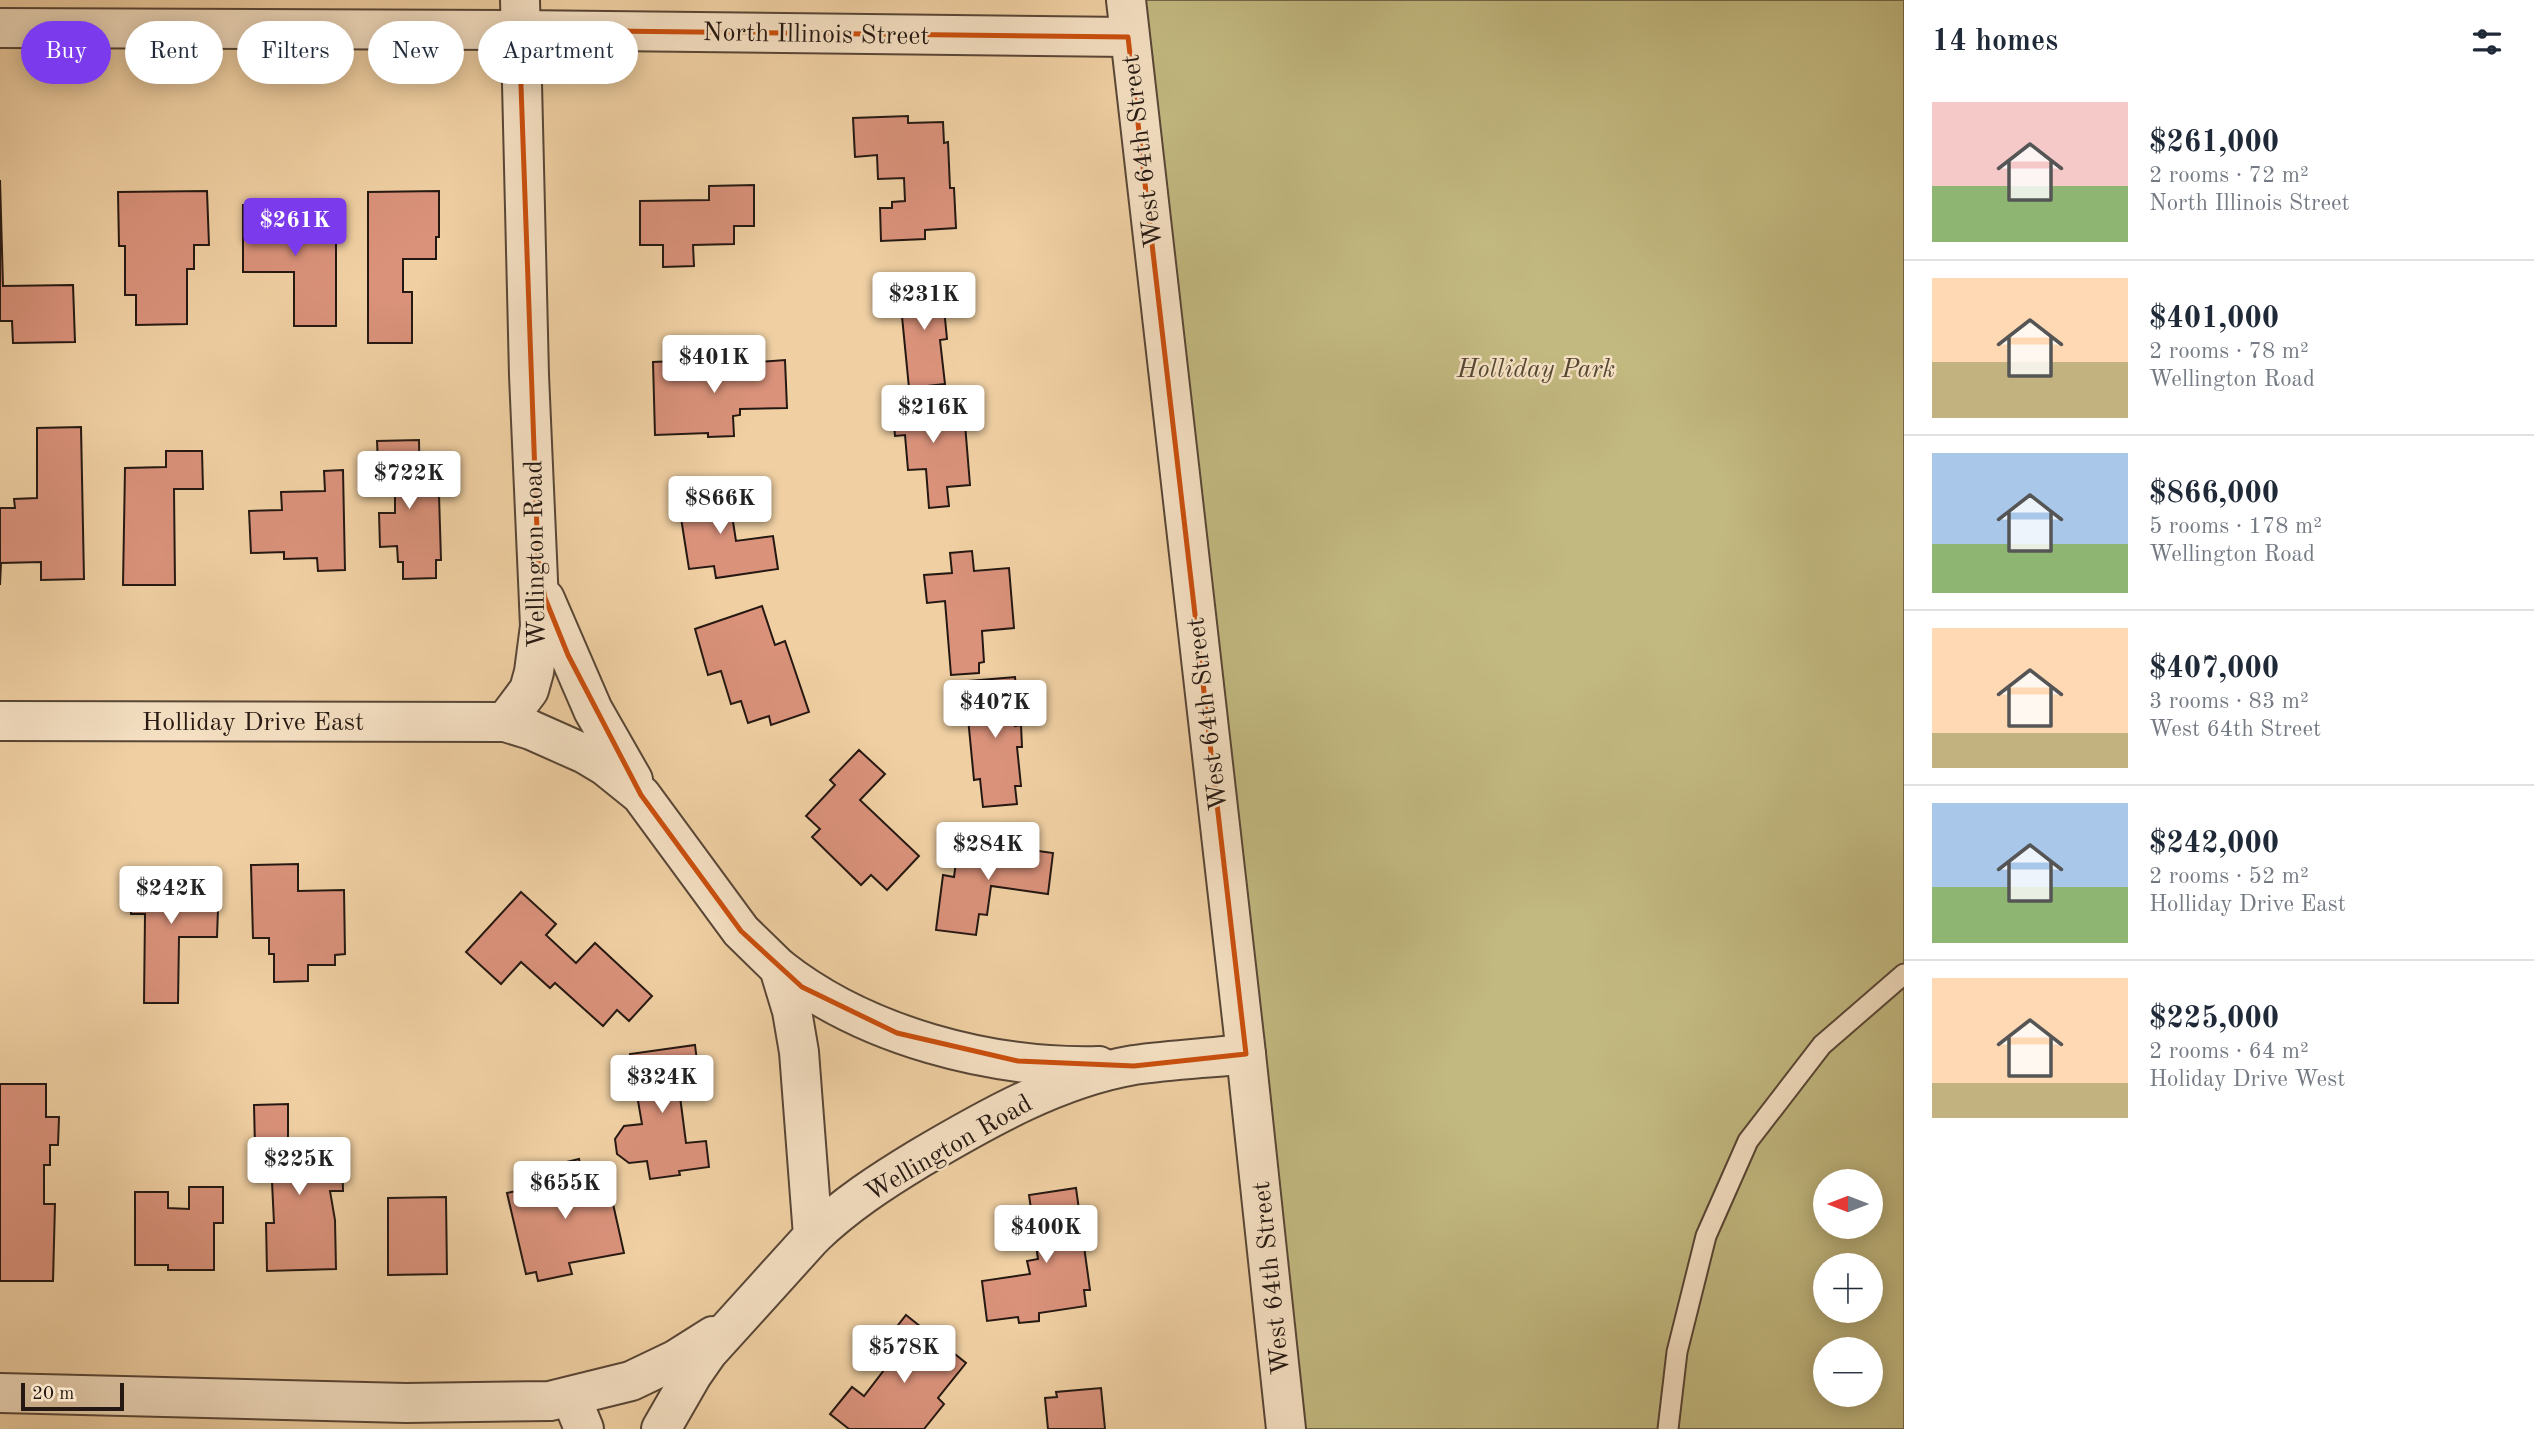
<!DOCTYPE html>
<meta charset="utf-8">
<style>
body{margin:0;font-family:"Old Standard TT",serif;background:#f6f6f7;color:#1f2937;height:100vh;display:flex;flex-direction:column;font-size:26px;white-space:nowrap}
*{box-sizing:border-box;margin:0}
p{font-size:23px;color:#747a83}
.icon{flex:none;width:38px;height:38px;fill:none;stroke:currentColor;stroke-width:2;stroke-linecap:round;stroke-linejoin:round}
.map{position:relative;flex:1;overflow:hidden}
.drawer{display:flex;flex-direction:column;background:#fff;width:630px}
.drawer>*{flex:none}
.banner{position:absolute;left:21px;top:21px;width:665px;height:63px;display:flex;gap:14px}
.needle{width:46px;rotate:270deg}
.tools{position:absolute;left:1813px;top:1169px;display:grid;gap:14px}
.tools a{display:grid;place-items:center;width:70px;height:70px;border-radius:50%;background:#fff;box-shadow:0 4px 18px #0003;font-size:35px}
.scale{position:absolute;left:21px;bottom:18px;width:103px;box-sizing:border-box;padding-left:7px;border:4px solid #251812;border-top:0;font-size:19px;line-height:24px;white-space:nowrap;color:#251812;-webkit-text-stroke:5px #f5e0c3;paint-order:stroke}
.price{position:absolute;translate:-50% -60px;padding:0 16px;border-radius:7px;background:#fff;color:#222;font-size:23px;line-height:46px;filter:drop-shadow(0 2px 4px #0008)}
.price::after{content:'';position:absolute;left:50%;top:42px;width:21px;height:16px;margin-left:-10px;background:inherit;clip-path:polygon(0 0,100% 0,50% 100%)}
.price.on{background:#7c3aed;color:#fff}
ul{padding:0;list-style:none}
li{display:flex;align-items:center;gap:21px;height:175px;padding:0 28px}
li+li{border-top:2px solid #e0e1e3}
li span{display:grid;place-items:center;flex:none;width:196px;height:140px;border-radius:0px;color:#555}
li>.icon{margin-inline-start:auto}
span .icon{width:84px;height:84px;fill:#fffc;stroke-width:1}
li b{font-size:30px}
h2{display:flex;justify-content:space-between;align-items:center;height:84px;padding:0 28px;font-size:30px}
.tag{padding:0 24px;border-radius:32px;background:#fff;box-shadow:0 4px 18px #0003;font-size:24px;line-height:63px}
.tag.on{background:#7c3aed;color:#fff}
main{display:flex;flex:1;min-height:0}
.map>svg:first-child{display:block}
.green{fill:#c2b980;stroke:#746849;stroke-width:2;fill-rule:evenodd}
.building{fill:#da927b;stroke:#251812;stroke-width:2}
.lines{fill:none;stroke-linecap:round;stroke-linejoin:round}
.service-casing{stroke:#584636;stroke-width:23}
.minor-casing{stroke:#584636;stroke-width:42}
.service{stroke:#f5e0c3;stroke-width:19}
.minor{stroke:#f5e0c3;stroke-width:38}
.marked{fill:none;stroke:#cb4f0d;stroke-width:5;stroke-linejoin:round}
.labels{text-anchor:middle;stroke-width:5;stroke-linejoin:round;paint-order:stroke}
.street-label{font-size:26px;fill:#251812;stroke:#f5e0c3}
.park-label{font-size:26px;font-style:italic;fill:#544833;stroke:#f5e0c3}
</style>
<main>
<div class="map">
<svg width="1904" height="1429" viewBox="0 0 1904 1429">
<rect width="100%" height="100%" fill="#f0d0a3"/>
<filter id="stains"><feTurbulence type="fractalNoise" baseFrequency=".00286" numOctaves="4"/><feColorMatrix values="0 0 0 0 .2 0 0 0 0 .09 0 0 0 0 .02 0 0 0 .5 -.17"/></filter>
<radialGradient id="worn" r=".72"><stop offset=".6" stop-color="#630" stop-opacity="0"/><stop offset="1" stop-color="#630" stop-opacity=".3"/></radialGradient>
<!-- green -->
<path class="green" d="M1128,0H1904V1429H1287ZM1825,1181H1871V1227H1825ZM1825,1265H1871V1311H1825ZM1825,1349H1871V1395H1825Z"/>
<!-- building -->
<g class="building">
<polygon points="908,116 908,123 943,122 944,143 948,142 950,188 954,188 956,228 925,230 925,239 881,241 880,208 892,208 892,202 905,201 904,178 878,179 877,155 855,157 853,118"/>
<polygon points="0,180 3,286 73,285 75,342 13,343 12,321 0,321"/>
<polygon points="754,185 754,226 734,226 734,244 693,245 694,266 663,267 663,245 640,245 640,201 709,200 709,186"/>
<polygon points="207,191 209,245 194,245 194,269 187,269 187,324 136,325 136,295 125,295 125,246 119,246 118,192"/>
<polygon points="439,191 439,237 436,237 436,259 403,259 403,292 412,292 412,343 368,343 368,192"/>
<polygon points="243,205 284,205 283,215 336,215 336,326 294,326 294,272 243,272"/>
<polygon points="935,276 937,289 942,288 947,339 940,340 945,384 909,388 900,296 912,295 911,278"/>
<polygon points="701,360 701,366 785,360 787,408 740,409 740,415 733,416 734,436 708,437 708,433 655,435 653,362"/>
<polygon points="947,397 950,426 965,424 970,485 947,487 949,506 929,508 926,469 908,470 905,435 895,436 892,402"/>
<polygon points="81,427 84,579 41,580 41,562 1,563 0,585 0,508 15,508 14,499 37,498 37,428"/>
<polygon points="419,440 420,496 439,495 441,560 436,560 436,578 403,579 403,562 398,562 397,546 380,547 379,513 395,513 395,488 379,489 377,441"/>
<polygon points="166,451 202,451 203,489 174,489 175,585 123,585 125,468 166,467"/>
<polygon points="343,470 345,570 318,571 317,558 284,559 284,552 251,553 249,511 282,510 281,492 325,491 324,471"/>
<polygon points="722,483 725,497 729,496 736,541 773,536 778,569 716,578 714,566 689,569 679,505 683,504 681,489"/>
<polygon points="972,551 974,571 1009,568 1014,628 982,631 984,662 979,663 979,673 951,675 945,601 927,603 924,575 952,573 950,553"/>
<polygon points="762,606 775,645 785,641 809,712 771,725 769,716 748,723 741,701 731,704 721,671 708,675 695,629"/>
<polygon points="1015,677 1018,708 1014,708 1015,726 1021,725 1022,747 1017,747 1021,786 1015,786 1017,804 983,807 980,779 974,780 968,718 972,717 969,681"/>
<polygon points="859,750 885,774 860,800 919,856 887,890 871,875 861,885 812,837 820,829 806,816 835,785 830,780"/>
<polygon points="959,840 1053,853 1048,894 991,886 987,915 979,914 976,935 936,930 943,875 954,877"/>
<polygon points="298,864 298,891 344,890 345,954 335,955 335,965 308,965 308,981 274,982 274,954 269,954 269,938 253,938 251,865"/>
<polygon points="143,873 210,874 210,909 218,909 217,937 179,937 178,1003 144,1003 145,914 131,914 131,879 143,879"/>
<polygon points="521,892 556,924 546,935 576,963 595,943 652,996 629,1021 617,1010 603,1026 555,983 550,988 521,962 501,984 466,952"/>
<polygon points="695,1045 699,1077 678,1081 686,1143 706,1141 709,1167 679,1171 680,1175 650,1179 647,1161 629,1163 617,1154 615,1139 624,1126 642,1124 630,1054"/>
<polygon points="0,1084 46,1084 46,1117 59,1117 58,1145 50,1145 50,1165 44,1165 44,1204 55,1204 53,1281 0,1281"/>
<polygon points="288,1104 288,1143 311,1142 311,1151 342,1150 343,1191 330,1191 335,1220 336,1269 267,1271 266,1223 274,1223 272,1182 277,1181 276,1148 255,1148 254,1105"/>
<polygon points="579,1159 582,1173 596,1169 601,1188 609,1186 624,1253 569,1263 572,1274 538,1281 536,1272 526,1274 507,1193 550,1184 546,1167"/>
<polygon points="189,1187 223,1187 223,1223 214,1223 214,1270 168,1270 168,1265 135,1265 135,1192 168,1192 168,1208 189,1209"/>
<polygon points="1076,1188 1090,1290 1084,1290 1086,1306 1039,1313 1039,1321 1019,1323 1018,1317 987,1321 982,1281 1030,1274 1027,1261 1038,1259 1029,1195"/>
<polygon points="446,1197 447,1274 388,1275 388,1198"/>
<polygon points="906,1315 966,1363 938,1398 944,1404 924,1429 849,1429 830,1414 852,1387 864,1396 901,1348 888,1338"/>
<polygon points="1101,1388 1105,1429 1048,1429 1045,1398 1057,1397 1056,1392"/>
</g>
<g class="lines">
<defs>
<polyline id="service" points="1668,1429 1677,1352 1706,1236 1748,1141 1822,1045 1904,974"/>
<g id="minor">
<polyline points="1126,0 1246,1054 1286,1429"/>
<polyline points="0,28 519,30 1128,37"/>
<polyline points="545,599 593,710 633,780"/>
<polyline points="0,721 505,722 531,730 585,754 605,766 641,795 741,931 779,968 792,1011 799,1052 813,1236 708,1352 692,1375 661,1429"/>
<polyline points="505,722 529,690 534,672 540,626 529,375 520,0"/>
<path d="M779,968C865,1036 991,1069 1099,1066"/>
<path d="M813,1236C845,1205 882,1181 920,1158C986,1119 1058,1078 1134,1065C1171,1060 1209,1058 1246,1054"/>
<polyline points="0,1393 406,1403 550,1401 631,1381 675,1360 713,1336"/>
<polyline points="571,1397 584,1429"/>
</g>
</defs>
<!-- service casing -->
<use href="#service" class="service-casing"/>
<!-- minor casing -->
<use href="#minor" class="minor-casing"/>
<!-- service -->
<use href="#service" class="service"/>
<!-- minor -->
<use href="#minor" class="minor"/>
</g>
<!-- marked area -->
<path class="marked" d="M519,30L1128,37L1246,1054L1134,1066L1018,1061L897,1033L802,987L741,931L641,795L568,655L545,598L538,559Z"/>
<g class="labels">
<!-- street labels -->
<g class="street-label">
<text transform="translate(816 33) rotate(1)" y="9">North Illinois Street</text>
<text transform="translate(1141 151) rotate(-97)" y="9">West 64th Street</text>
<text transform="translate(534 554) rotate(-91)" y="9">Wellington Road</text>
<text transform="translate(1206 714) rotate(-97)" y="9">West 64th Street</text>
<text x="253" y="730">Holliday Drive East</text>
<text transform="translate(948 1147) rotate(-30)" y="9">Wellington Road</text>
<text transform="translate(1270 1278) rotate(-96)" y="9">West 64th Street</text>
</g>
<!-- park labels -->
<g class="park-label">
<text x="1536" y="377">Holliday Park</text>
</g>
</g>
<rect width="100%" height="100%" filter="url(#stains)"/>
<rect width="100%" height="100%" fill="url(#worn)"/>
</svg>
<div class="tools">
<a><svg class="needle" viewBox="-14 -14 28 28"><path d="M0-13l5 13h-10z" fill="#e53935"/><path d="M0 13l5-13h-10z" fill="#747a83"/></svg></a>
<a>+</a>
<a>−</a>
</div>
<div class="scale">20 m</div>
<b class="price on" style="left:295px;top:258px">$261K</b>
<b class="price" style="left:924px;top:332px">$231K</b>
<b class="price" style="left:714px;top:395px">$401K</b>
<b class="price" style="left:933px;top:445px">$216K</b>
<b class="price" style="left:409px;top:511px">$722K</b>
<b class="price" style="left:720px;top:536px">$866K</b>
<b class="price" style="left:995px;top:740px">$407K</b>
<b class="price" style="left:988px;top:882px">$284K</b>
<b class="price" style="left:171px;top:926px">$242K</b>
<b class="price" style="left:662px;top:1115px">$324K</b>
<b class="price" style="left:299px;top:1197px">$225K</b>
<b class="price" style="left:565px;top:1221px">$655K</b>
<b class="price" style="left:1046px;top:1265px">$400K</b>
<b class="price" style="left:904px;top:1385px">$578K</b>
<div class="banner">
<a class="tag on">Buy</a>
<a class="tag">Rent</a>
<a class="tag">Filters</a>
<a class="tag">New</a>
<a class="tag">Apartment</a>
</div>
</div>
<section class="drawer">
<h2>14 homes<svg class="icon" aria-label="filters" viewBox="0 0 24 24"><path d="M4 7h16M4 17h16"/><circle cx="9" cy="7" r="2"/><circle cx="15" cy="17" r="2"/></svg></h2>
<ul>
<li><span style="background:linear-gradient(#f6c9c9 60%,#8fb573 0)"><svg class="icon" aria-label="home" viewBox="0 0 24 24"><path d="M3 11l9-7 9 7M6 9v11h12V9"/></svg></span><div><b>$261,000</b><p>2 rooms · 72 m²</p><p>North Illinois Street</p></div></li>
<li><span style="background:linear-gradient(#ffd9b3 60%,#c2b280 0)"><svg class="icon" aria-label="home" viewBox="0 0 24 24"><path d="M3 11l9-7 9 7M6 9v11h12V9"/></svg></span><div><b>$401,000</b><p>2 rooms · 78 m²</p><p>Wellington Road</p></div></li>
<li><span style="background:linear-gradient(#a9c7e8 65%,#8fb573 0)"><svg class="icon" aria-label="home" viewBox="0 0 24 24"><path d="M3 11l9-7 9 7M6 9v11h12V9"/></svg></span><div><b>$866,000</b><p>5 rooms · 178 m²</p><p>Wellington Road</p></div></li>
<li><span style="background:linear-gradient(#ffd9b3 75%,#c2b280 0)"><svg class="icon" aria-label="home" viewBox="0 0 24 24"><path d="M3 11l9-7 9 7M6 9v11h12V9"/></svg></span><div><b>$407,000</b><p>3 rooms · 83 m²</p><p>West 64th Street</p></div></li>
<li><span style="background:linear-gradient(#a9c7e8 60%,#8fb573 0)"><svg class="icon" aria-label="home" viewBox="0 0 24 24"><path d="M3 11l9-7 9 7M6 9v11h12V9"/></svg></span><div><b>$242,000</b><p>2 rooms · 52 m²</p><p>Holliday Drive East</p></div></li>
<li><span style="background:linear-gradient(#ffd9b3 75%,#c2b280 0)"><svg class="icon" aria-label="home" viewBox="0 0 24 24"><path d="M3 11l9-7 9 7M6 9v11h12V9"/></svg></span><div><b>$225,000</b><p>2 rooms · 64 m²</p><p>Holiday Drive West</p></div></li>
</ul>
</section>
</main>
